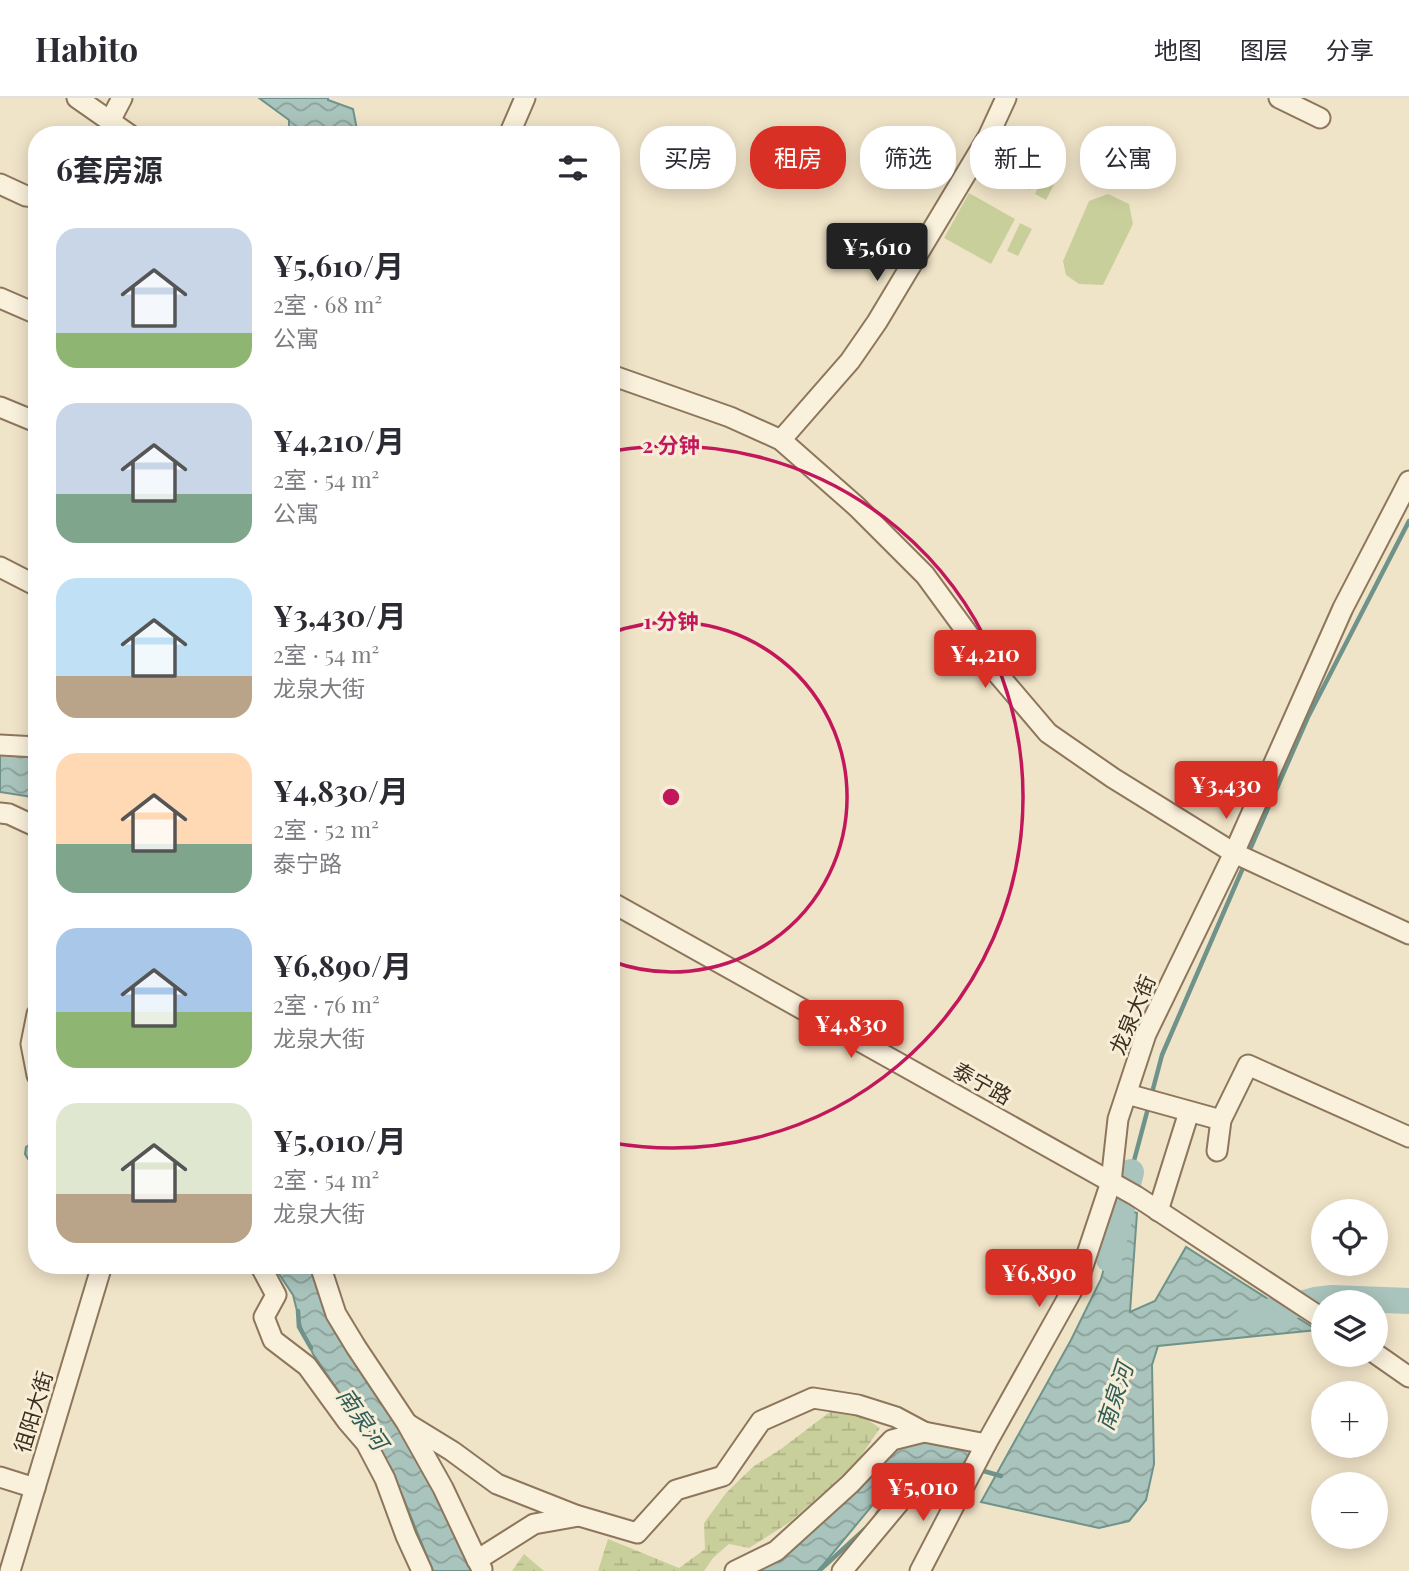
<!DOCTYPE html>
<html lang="zh">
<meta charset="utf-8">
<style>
body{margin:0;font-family:"Playfair Display","Noto Sans SC",serif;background:#f7f7f7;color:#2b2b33;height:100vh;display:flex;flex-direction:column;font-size:26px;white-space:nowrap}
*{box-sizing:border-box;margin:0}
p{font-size:23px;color:#7c7c81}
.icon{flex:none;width:38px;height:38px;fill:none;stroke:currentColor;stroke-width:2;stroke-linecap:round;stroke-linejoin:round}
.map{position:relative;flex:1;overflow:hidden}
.details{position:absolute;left:28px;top:28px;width:592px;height:1148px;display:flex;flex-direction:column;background:#fff;border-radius:28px;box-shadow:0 4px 18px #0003}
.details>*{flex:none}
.hud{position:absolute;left:640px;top:28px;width:663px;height:63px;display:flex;gap:14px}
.controls{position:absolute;left:1311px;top:1101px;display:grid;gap:14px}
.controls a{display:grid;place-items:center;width:77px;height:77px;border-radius:50%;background:#fff;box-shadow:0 4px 18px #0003;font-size:35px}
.price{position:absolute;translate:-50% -60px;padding:0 16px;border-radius:7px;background:#d93025;color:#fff;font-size:23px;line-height:46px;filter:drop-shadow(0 2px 4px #0008)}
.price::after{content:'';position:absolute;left:50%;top:42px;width:21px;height:16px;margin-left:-10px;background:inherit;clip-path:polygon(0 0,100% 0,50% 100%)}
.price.current{background:#222;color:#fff}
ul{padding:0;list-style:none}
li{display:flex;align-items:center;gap:21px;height:175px;padding:0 28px}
li span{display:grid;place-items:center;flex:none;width:196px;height:140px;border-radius:21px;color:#555}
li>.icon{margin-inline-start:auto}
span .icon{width:84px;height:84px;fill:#fffc;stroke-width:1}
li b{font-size:30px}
h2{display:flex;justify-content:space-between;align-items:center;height:84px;padding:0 28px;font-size:30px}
.pill{padding:0 24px;border-radius:28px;background:#fff;box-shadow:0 4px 18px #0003;font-size:24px;line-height:63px}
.pill.current{background:#d93025;color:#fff}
header{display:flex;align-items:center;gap:42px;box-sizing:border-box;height:98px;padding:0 35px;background:#fff;border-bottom:2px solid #e1e1e2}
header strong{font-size:33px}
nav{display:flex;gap:38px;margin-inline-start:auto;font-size:24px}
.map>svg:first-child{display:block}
.grass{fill:#c9cf9b}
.wetland{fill:url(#wetland-marsh)}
.water{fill:url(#water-waves);stroke:#6f938a;stroke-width:2}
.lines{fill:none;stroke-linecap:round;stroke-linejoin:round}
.stream{stroke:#6f938a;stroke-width:4.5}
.river{stroke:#a9c4bc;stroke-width:26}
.minor-casing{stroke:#8d765c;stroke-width:23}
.minor{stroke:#faf1dc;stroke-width:19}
.ring{fill:none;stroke:#c2185b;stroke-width:3.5}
.labels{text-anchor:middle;stroke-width:6;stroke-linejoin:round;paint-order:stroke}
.street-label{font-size:21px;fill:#3d2e20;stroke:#f7eed8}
.water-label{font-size:23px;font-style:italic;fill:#2f5d5a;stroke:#f7eed8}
.centre{fill:#c2185b;stroke:#f7eed8;stroke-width:3.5}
.ring-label{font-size:21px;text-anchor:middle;font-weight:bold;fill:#c2185b;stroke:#f7eed8;stroke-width:6;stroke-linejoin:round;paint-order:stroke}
</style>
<header>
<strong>Habito</strong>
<nav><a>地图</a><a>图层</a><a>分享</a></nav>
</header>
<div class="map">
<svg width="1409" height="1473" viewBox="0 0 1409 1473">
<defs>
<pattern id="wetland-marsh" width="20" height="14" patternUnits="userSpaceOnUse" patternTransform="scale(1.75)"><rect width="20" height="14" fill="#c9cf9b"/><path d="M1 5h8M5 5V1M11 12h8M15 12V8" fill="none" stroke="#aeb285"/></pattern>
<pattern id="water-waves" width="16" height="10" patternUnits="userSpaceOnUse" patternTransform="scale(1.75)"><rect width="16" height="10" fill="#a9c4bc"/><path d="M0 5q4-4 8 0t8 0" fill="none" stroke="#8ba098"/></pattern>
</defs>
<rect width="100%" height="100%" fill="#f0e4c8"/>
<!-- grass -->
<g class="grass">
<polygon points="1023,55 1043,65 1030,92 1006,80 1019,56"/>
<polygon points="1048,69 1060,75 1046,102 1035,96"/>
<polygon points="969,95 1015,121 991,166 944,140"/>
<polygon points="1108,96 1129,106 1133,126 1103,187 1079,186 1066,177 1063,163 1089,103"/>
<polygon points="1020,125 1032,131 1018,158 1007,153"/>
</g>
<!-- wetland -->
<g class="wetland">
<polygon points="831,1313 860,1317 880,1330 859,1361 831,1388 790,1424 749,1450 729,1446 713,1460 704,1473 598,1473 608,1441 679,1470 705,1451 704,1425 726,1395 754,1368 781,1351"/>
<polygon points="524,1456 544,1473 512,1473"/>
</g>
<!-- water -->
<g class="water">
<polygon points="259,0 328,0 328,2 353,11 358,37 302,37 289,29 289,22"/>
<polygon points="0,652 37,653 37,701 26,698 0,694"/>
<polygon points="34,1044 37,1044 37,1064 28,1061 25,1056 26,1049"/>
<polygon points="1125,1111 1137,1115 1130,1214 1155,1203 1186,1149 1317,1232 1158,1248 1152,1267 1154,1366 1146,1402 1129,1423 1099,1430 981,1404 1071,1242 1101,1181 1115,1132"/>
<polygon points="273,1167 316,1167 480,1473 433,1473 391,1370 313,1256 301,1229 293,1197"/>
<polygon points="919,1339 974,1348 955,1380 904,1387 880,1398 818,1473 753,1473 894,1348"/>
</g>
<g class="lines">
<!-- stream -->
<g class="stream">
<polyline points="1251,749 1308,619 1409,423"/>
<polyline points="1153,991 1162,957 1242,772"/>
<polyline points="1131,1074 1147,1014"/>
<polyline points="298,1213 299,1229 311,1250"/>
<polyline points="980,1372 1001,1378"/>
<polyline points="877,1416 896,1389"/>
<polyline points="819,1473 865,1431"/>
</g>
<!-- river -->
<g class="river">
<polyline points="1109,1161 1131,1074"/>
<polyline points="1250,1217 1278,1212 1315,1202 1332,1200 1409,1203"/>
</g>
<defs>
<g id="minor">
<polyline points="77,0 130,37"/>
<polyline points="1279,0 1320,20"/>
<polyline points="110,23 122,0"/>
<polyline points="509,37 525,0"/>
<polyline points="0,86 26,98 37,99"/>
<polyline points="0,200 37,216"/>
<polyline points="611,277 730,319 781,342 857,409 925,477 996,574 1048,635 1113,680 1234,755 1409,836"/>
<polyline points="0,309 34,323"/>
<polyline points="781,342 850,263 877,224 988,39 1006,0"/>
<polyline points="0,469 37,488"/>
<polyline points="0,647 37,649"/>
<polyline points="0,715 9,716 37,729"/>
<polyline points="611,804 1136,1098 1323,1221"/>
<polyline points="37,916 31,946 37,977"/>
<polyline points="1127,996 1221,1022"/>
<polyline points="1217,1053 1221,1022 1248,967 1409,1039"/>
<polyline points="1158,1113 1189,1014"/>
<polyline points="260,1167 276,1197 264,1219 273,1242 307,1268 347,1323 366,1345 385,1381 406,1438 422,1473"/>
<polyline points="320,1167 336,1216 356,1249 406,1324 443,1390 477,1462 482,1471"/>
<polyline points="1376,1256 1409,1279"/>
<polyline points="408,1326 452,1353 497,1386 578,1418"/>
<polyline points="0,1379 35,1390"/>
<polyline points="477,1462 534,1426 579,1418 637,1435 676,1392 723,1378 761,1323 813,1300 858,1307 896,1319 924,1334"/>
<polyline points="10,1473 102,1167"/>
<polyline points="735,1473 776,1453 850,1386 892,1342 924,1334 986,1346"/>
<polyline points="842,1473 908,1394 962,1395"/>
<polyline points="920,1473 986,1346 1079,1180 1111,1084 1118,1021 1146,936 1234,755 1343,510 1409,383"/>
</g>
</defs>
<!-- minor casing -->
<use href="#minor" class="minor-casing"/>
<!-- minor -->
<use href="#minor" class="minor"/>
</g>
<!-- distance rings -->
<g class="ring">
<path d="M611 535A175 175 0 1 1 611 863"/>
<path d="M613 353A351 351 0 1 1 613 1045"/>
</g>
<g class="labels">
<!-- street labels -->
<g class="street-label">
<text transform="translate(1133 917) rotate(-67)" y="7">龙泉大街</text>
<text transform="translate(982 986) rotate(29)" y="7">泰宁路</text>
<text transform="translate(34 1314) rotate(-73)" y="7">徂阳大街</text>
</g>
<!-- water labels -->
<g class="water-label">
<text transform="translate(1115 1299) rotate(-72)" y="8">南泉河</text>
<text transform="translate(362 1321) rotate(55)" y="8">南泉河</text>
</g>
</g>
<circle cx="671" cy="699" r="10" class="centre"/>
<g class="ring-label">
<text x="671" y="355">2 分钟</text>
<text x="671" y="531">1 分钟</text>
</g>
</svg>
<div class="controls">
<a><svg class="icon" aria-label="locate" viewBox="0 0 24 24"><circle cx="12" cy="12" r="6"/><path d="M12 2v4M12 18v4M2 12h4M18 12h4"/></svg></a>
<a><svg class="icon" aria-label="layers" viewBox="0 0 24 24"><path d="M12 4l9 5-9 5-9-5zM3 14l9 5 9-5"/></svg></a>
<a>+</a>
<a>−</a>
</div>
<b class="price current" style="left:877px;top:185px">¥5,610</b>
<b class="price" style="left:985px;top:592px">¥4,210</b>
<b class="price" style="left:1226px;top:723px">¥3,430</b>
<b class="price" style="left:851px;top:962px">¥4,830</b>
<b class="price" style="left:1039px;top:1211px">¥6,890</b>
<b class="price" style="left:923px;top:1425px">¥5,010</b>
<div class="hud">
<a class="pill">买房</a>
<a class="pill current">租房</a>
<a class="pill">筛选</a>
<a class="pill">新上</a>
<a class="pill">公寓</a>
</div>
<section class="details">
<h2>6套房源<svg class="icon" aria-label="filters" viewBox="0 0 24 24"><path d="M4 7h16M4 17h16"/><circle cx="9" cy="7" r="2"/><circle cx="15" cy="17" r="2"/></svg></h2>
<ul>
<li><span style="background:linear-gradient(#c9d6e8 75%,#8fb573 0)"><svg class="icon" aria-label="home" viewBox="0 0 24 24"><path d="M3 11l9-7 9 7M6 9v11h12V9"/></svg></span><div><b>¥5,610/月</b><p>2室 · 68 m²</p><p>公寓</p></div></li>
<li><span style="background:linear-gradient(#c9d6e8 65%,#7fa58c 0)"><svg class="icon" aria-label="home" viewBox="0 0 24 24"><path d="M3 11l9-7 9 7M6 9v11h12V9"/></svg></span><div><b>¥4,210/月</b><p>2室 · 54 m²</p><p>公寓</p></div></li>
<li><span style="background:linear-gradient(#bfe0f5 70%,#b9a48a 0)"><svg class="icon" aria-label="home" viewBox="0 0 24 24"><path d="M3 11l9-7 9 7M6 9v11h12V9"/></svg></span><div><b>¥3,430/月</b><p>2室 · 54 m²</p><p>龙泉大街</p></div></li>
<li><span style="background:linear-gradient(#ffd9b3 65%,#7fa58c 0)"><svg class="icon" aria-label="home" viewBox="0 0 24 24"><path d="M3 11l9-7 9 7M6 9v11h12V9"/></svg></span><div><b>¥4,830/月</b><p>2室 · 52 m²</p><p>泰宁路</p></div></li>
<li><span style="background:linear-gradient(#a9c7e8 60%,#8fb573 0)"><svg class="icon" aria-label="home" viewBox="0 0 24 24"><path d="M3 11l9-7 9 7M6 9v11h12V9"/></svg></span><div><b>¥6,890/月</b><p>2室 · 76 m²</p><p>龙泉大街</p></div></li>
<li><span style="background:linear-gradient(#dfe7d0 65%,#b9a48a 0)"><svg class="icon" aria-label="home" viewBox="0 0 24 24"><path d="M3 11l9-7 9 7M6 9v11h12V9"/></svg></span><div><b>¥5,010/月</b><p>2室 · 54 m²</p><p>龙泉大街</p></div></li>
</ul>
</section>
</div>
